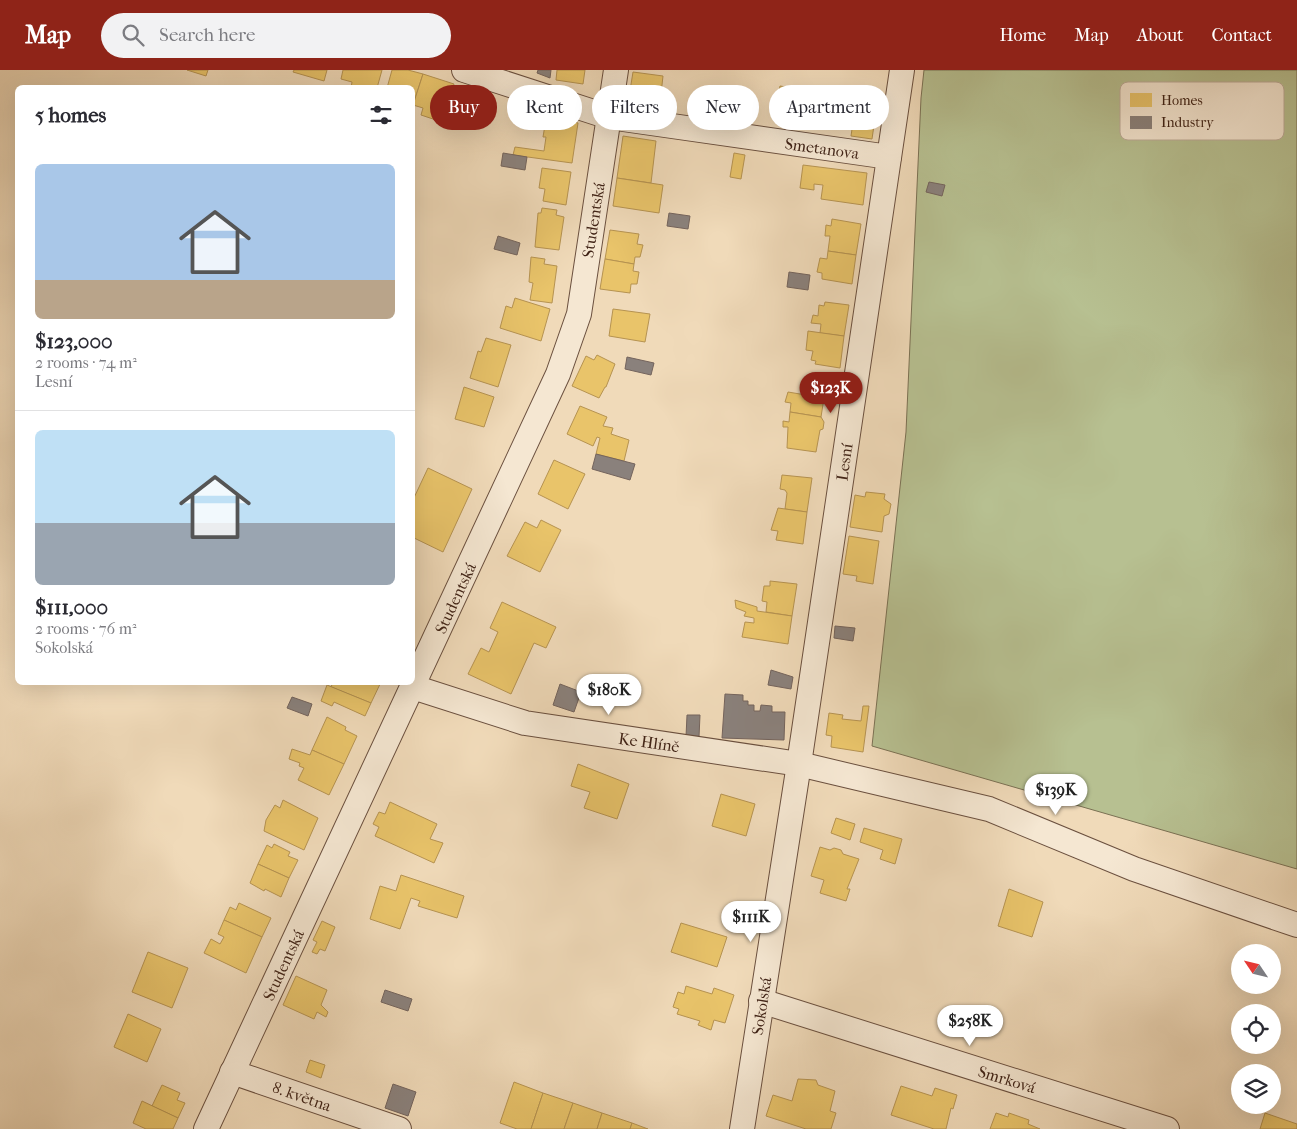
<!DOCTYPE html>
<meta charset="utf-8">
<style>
body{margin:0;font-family:"IM FELL French Canon",serif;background:#f2f2f3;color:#2b2b33;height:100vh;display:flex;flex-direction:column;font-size:19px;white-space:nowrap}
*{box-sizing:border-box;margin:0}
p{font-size:16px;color:#7c7c81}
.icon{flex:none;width:28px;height:28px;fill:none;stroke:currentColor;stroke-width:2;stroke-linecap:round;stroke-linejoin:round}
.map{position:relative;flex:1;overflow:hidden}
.drawer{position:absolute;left:15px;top:15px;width:400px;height:600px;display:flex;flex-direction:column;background:#fff;border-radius:8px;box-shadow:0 5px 20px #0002}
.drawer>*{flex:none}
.top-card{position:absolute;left:430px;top:15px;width:475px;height:45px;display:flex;gap:10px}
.needle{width:32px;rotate:305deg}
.buttons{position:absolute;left:1231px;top:874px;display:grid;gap:10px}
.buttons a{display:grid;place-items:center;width:50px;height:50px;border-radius:50%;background:#fff;box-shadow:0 5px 20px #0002;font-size:25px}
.price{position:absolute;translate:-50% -42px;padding:0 11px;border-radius:18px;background:#fff;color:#222;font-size:16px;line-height:32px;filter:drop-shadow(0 1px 2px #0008)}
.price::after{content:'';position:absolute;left:50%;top:30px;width:15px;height:11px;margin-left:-8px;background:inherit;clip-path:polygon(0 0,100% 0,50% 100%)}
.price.active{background:#8f2418;color:#fff}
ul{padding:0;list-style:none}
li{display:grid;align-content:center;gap:10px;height:265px;padding:0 20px}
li+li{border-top:1px solid #e1e1e2}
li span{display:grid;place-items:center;height:155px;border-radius:8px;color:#555}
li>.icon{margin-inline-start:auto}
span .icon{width:90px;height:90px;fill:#fffc;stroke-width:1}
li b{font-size:21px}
h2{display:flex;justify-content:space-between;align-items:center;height:60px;padding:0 20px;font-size:21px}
.tag{padding:0 18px;border-radius:22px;background:#fff;box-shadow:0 5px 20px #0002;font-size:18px;line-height:45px}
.tag.active{background:#8f2418;color:#fff}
header{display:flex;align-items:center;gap:30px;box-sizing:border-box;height:70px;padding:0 25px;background:#8f2418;color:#fff}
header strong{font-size:24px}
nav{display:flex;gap:28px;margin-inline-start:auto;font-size:18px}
.search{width:350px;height:45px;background:#f2f2f3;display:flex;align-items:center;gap:12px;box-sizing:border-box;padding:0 18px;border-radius:28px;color:#7c7c81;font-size:19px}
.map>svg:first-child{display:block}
.green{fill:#b7c091;stroke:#7b7154}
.homes{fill:#e9c46a;stroke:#b69351}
.industry{fill:#8a817c;stroke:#74645d}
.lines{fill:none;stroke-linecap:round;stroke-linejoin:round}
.minor-casing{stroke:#6b503f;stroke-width:26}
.minor{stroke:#f5e7d2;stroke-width:24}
.labels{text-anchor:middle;stroke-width:5;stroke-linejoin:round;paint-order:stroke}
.street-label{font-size:16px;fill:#3f2216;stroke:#f5e7d2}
.key{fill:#f5e7d2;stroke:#beac9a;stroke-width:1}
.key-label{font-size:14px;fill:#3f2216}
</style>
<header>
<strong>Map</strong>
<div class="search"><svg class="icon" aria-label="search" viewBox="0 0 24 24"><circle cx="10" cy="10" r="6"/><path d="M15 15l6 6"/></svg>Search here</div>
<nav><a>Home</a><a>Map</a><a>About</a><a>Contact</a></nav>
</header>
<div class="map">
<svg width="1297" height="1059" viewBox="0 0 1297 1059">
<rect width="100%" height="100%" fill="#f0dab9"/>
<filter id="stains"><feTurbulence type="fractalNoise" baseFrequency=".004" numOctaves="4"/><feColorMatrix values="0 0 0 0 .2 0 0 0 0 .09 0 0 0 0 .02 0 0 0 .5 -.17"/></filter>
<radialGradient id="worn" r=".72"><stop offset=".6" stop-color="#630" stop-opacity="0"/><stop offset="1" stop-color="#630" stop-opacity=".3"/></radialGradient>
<!-- green -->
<polygon class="green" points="924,0 1297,0 1297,799 872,676 906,362 921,28"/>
<!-- homes -->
<g class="homes">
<polygon points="187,0 208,0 206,6"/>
<polygon points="294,0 327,0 324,11 293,2"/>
<polygon points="343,0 382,0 377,18 351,18 352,12 341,9"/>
<polygon points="392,0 408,0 423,4 412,38 412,18 387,18"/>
<polygon points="557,0 585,0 583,14 556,10"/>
<polygon points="633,2 663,6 661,24 665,24 664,27 660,27 659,37 628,33"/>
<polygon points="423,4 454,14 444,45 438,43 436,50 421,45 423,38 413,35"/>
<polygon points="780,16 804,20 800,44 775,40"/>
<polygon points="833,21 878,28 872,69 851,66 855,39 867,41 868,36 832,33"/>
<polygon points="547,43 578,53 572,93 513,85 515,77 544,81 546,67 543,67"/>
<polygon points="623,66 656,71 651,113 617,108"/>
<polygon points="734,83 745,85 741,109 730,107"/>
<polygon points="803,95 867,103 863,135 821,129 823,115 814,114 814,120 800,118"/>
<polygon points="542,98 571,102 566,135 543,131 545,119 539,118"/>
<polygon points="617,108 663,115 659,143 613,136"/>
<polygon points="542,138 557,140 556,145 564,147 559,180 535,177 538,143 541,143"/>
<polygon points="832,149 861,154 856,185 828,181 830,166 825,166 826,155 831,156"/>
<polygon points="610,160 639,164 637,174 643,175 640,187 635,187 634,194 605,189"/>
<polygon points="828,181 856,185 852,214 822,209 822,203 817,202 820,188 827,189"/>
<polygon points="531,187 545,189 544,194 557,196 552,233 530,230 533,213 529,212"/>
<polygon points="605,189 634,194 633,201 639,202 637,214 631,214 630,223 600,219"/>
<polygon points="515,228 550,239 541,271 500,258 506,236 512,238"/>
<polygon points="825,232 849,235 844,266 820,263 821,254 811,253 813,245 818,246 819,235 824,236"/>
<polygon points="613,239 650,244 645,272 609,266"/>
<polygon points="808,261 844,266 840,298 815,294 816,291 811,290 813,281 806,280"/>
<polygon points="486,268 511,275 498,317 470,308 478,281 481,282"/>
<polygon points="597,285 615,294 606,317 605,317 599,328 572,316 586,286 594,290"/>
<polygon points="464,317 494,327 484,357 455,349"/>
<polygon points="788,322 824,328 821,347 790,342 791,333 785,332"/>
<polygon points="580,336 607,347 603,356 613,358 611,364 629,370 624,391 596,384 600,368 597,367 593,376 567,364"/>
<polygon points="790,342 821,347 824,352 823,359 820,360 816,382 787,378 788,357 783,357 783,351 789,352"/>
<polygon points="554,390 585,404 568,439 538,424"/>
<polygon points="428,398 472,419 443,482 412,467 412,432"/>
<polygon points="782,405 812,408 807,442 785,439 787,423 785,420 780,419"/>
<polygon points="866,422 885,424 884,429 891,434 889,444 884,446 882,462 850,457 855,425 865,427"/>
<polygon points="778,438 807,442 803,474 776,470 778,461 771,460"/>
<polygon points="541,450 561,460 540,502 507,486 525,452 537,458"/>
<polygon points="849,466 879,471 873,514 856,511 857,506 843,504"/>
<polygon points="770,511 797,514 792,546 766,542 767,532 762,531 764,516 770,516"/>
<polygon points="735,530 757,537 757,541 792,546 788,574 742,567 745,552 754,553 754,548 744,546 746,542 736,538"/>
<polygon points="502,532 556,557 546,578 534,573 511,624 468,604 481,578 489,582 498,562 490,558"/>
<polygon points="333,612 381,612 371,633 331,617"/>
<polygon points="327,615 371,633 365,646 334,632 332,636 321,631"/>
<polygon points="863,636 869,636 863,682 831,677 832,666 826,665 829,643 843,645 842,649 861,651"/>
<polygon points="327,647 346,657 345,660 357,666 344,694 312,680"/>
<polygon points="292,679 310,685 312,680 344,694 329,725 298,710 304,698 299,696 300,693 289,689"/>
<polygon points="578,694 629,714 617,749 584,738 590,722 571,716"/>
<polygon points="721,724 755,734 746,766 712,756"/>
<polygon points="283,730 318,748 304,780 264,761 266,750 275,735 280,738"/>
<polygon points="390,732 437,754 430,769 443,773 434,793 375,766 379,757 373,754 379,742 385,744"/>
<polygon points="836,748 855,754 850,770 831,763"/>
<polygon points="864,758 902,769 895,794 880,789 883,780 860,772"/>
<polygon points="274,774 290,782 288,786 298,790 289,808 258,794 267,775 272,778"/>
<polygon points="820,777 830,780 834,778 841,780 843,784 859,789 847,819 850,819 846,831 820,823 824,810 811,806"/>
<polygon points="258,794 289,808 281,827 265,819 264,821 250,813"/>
<polygon points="401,805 464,826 457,848 418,836 420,831 411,828 400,859 370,849 380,816 396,821"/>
<polygon points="1009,819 1043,832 1032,867 998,856"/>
<polygon points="239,833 271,848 262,867 224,850 230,837 236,840"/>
<polygon points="224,850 262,867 246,903 204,883 211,869 220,874 224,867 218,864"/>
<polygon points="322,851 335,857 325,881 320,879 317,884 312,882 317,872 313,870"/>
<polygon points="681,853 727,867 717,897 671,882"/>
<polygon points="148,882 188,898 172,938 132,922"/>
<polygon points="296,906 327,920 321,935 328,942 326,947 317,942 314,949 283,935"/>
<polygon points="686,916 712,924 714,918 734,925 725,953 714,950 711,960 698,955 700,951 677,944 679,939 673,937 678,922 684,924"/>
<polygon points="128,944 161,959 147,992 114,977"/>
<polygon points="310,990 325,995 321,1008 306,1002"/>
<polygon points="798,1009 816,1010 818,1015 835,1021 830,1041 836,1043 831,1059 806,1059 766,1046 773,1025 792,1031"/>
<polygon points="514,1012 543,1023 531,1059 517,1059 500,1053"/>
<polygon points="162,1015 180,1023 177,1030 185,1033 178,1048 152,1036"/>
<polygon points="901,1016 932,1026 935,1018 957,1025 953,1039 951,1038 946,1059 934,1059 891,1045"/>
<polygon points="543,1023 573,1033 564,1059 531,1059"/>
<polygon points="142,1031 178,1048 173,1059 146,1059 133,1053"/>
<polygon points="573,1033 602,1043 597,1059 564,1059"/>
<polygon points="602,1043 632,1053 630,1059 597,1059"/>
<polygon points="996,1043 1008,1047 1009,1043 1029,1050 1028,1054 1040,1059 990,1059"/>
<polygon points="1265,1043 1297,1054 1297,1059 1260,1059"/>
<polygon points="632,1053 648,1059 630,1059"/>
</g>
<!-- industry -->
<g class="industry">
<polygon points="538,0 551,0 550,8 537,3"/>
<polygon points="503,83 527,87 525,100 501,96"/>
<polygon points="929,112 945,115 942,126 926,122"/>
<polygon points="669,143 690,146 688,159 667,156"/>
<polygon points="498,166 520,173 517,185 494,179"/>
<polygon points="789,202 810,205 808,220 787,217"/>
<polygon points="627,287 654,293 651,305 625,299"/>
<polygon points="596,384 635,394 630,410 592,399"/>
<polygon points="835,556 855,558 853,571 834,568"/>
<polygon points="771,600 793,607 791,619 768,615"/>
<polygon points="560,614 581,622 574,642 553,635"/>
<polygon points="725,624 743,625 743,631 748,631 748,635 754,635 754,641 760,641 761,635 772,636 772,642 785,642 784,670 722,668"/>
<polygon points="292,627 312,634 308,646 287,638"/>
<polygon points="687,645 700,645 699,667 686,667"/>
<polygon points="385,920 412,929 408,941 381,932"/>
<polygon points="393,1014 416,1022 408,1046 385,1038"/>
</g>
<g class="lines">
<defs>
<g id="minor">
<polyline points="464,0 609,47 889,87"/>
<polyline points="413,617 525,653 799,694 989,739 1134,799 1297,855"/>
<polyline points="761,931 1167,1059"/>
<polyline points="232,1002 399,1059"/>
<polyline points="206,1059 558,304 579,244 616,0"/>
<polyline points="742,1059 799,694 902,0"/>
</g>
</defs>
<!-- minor casing -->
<use href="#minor" class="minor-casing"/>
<!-- minor -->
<use href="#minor" class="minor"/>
</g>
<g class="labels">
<!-- street labels -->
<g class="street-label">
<text transform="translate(822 78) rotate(8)" y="6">Smetanova</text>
<text transform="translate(593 150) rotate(-81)" y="6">Studentská</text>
<text transform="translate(844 392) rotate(-82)" y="6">Lesní</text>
<text transform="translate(455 528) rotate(-65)" y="6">Studentská</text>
<text transform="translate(649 672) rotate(8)" y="6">Ke Hlíně</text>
<text transform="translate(283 895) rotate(-65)" y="6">Studentská</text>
<text transform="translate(761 936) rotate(-81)" y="6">Sokolská</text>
<text transform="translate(1007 1009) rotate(17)" y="6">Smrková</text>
<text transform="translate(302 1026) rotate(19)" y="6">8. května</text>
</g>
</g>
<!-- legend -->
<rect x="1120" y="12" width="164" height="58" rx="8" class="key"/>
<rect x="1130" y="23" width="22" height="14" fill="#e9c46a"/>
<rect x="1130" y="46" width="22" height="13" fill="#8a817c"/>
<g class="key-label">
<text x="1161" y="35">Homes</text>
<text x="1161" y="57">Industry</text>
</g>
<rect width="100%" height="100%" filter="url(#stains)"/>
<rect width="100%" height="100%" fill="url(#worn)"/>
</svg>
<div class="buttons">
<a><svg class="needle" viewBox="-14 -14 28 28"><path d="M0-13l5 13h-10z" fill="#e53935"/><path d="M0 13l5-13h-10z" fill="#7c7c81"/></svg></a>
<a><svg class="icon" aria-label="locate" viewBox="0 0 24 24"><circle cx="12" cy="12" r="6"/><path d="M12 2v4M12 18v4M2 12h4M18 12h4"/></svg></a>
<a><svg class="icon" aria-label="layers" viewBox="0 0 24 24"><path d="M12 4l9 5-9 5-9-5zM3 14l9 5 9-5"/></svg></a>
</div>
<b class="price active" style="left:831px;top:344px">$123K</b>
<b class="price" style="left:609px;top:646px">$180K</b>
<b class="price" style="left:1056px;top:746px">$139K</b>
<b class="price" style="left:751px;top:873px">$111K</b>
<b class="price" style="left:970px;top:977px">$258K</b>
<div class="top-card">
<a class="tag active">Buy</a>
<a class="tag">Rent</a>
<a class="tag">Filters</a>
<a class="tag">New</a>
<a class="tag">Apartment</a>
</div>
<section class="drawer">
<h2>5 homes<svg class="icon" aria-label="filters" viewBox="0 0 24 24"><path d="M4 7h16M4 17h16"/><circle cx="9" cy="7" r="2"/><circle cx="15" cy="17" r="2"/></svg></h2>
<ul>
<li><span style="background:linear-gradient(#a9c7e8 75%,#b9a48a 0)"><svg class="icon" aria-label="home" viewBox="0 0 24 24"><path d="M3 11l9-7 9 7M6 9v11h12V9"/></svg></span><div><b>$123,000</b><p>2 rooms · 74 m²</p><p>Lesní</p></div></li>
<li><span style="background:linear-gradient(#bfe0f5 60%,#9aa5b1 0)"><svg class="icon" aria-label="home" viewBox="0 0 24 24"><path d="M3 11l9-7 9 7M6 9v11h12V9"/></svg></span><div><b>$111,000</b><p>2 rooms · 76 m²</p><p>Sokolská</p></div></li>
</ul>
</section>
</div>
